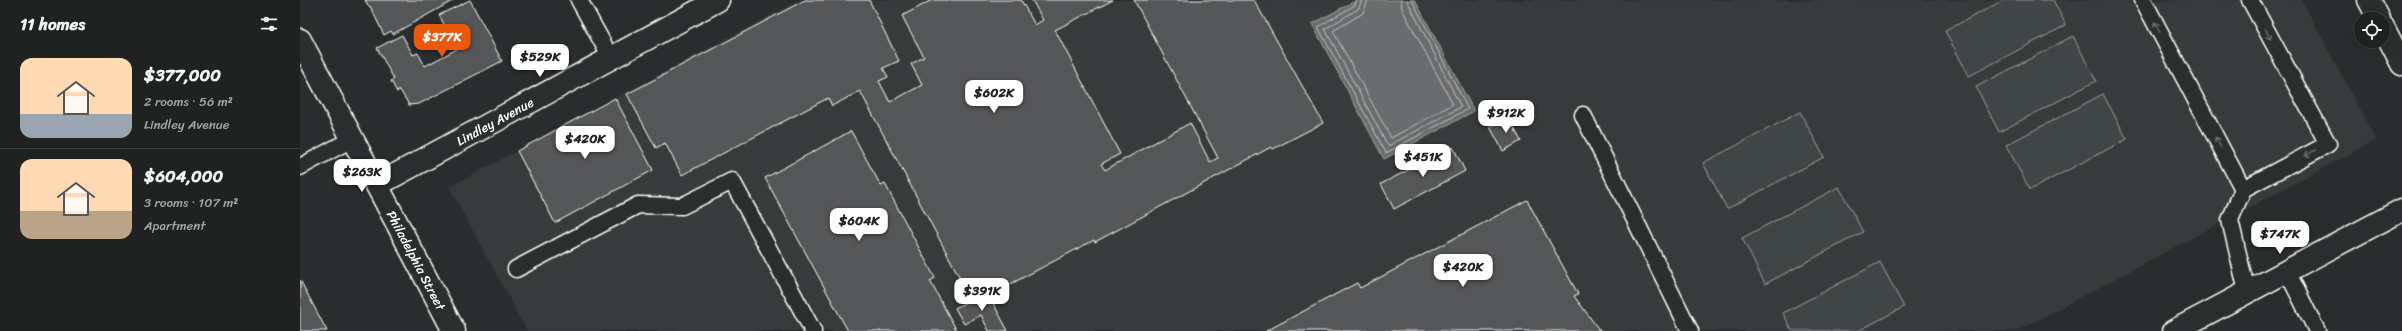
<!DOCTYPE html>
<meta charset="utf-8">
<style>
body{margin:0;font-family:Sriracha,sans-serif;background:#2d2f2f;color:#f1f3f6;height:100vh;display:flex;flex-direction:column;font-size:15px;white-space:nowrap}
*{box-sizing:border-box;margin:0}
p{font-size:13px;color:#a2a4a5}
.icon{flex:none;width:22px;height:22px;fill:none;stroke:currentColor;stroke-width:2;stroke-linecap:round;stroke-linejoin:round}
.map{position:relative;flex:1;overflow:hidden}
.panel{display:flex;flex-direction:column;background:#202222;width:300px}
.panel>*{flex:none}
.tools{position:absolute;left:2054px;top:12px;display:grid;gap:8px}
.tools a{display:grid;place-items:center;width:36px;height:36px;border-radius:50%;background:#202222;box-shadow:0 4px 16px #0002,0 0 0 1px #3d3f40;font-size:20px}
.price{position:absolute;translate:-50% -34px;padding:0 9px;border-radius:8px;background:#fff;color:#222;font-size:13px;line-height:26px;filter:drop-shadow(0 1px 2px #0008)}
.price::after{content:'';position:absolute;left:50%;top:24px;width:12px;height:9px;margin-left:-6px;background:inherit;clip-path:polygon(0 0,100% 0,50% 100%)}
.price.selected{background:#ea580c;color:#fff}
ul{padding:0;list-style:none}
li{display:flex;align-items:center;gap:12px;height:100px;padding:0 20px}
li+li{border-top:1px solid #3d3f40}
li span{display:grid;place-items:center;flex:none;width:112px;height:80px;border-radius:12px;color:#555}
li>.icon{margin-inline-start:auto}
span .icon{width:48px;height:48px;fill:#fffc;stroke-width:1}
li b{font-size:17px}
h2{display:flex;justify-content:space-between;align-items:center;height:48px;padding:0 20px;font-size:17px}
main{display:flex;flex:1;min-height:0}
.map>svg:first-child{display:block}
.built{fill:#373a3b}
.green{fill:#414445;stroke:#a0a2a2}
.water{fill:#6a6c6d;stroke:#a6a7a7}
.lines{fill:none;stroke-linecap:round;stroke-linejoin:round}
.shore{stroke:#c3c4c5;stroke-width:1}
.building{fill:#555758;stroke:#fff}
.lane-casing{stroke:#fff;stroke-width:19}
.street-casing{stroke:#fff;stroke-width:25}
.secondary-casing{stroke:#fff;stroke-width:25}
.lane{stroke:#2a2d2e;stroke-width:16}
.street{stroke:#2a2d2e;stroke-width:22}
.secondary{stroke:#2a2d2e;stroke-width:22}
.oneway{stroke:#6a6c6d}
.labels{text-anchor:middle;stroke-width:3;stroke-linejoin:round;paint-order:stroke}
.street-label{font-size:13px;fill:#fff;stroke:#2a2d2e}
</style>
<main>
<section class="panel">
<h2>11 homes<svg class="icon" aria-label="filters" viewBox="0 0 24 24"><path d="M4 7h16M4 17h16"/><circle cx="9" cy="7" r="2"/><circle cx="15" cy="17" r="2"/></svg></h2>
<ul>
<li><span style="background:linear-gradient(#ffd9b3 70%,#9aa5b1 0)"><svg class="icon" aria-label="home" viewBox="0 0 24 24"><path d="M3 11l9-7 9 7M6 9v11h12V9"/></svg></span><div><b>$377,000</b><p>2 rooms · 56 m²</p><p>Lindley Avenue</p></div></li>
<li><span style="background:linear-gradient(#ffd9b3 65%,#b9a48a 0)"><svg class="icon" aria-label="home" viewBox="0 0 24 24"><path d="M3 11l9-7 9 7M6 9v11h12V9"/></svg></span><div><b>$604,000</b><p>3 rooms · 107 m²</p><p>Apartment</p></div></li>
</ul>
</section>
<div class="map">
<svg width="2102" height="331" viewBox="0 0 2102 331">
<rect width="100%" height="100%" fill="#2a2d2e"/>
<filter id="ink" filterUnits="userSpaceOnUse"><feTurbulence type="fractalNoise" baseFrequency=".025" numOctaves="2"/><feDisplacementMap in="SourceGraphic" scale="8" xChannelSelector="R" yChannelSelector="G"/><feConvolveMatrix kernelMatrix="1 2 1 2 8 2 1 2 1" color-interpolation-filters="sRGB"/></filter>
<g filter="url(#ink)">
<!-- built -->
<polygon class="built" points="499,0 2002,0 2076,140 1717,331 227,331 149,187"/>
<!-- green -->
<g class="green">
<polygon points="1704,0 1753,0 1766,25 1669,76 1645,31"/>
<polygon points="1773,36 1796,81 1699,132 1676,87"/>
<polygon points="1803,94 1827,139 1730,190 1706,145"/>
<polygon points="1500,112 1524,157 1427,209 1403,163"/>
<polygon points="1539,187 1563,232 1465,284 1442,238"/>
<polygon points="1580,262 1604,307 1558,331 1492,331 1483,313"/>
</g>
<!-- water -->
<polygon class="water" points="1057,0 1115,0 1174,111 1084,159 1012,24"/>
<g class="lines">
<!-- shore -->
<g class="shore">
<polyline points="1057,0 1055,5 1018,27 1086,153 1168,109 1112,0"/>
<polyline points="1062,0 1058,9 1025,29 1088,146 1161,107 1107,0"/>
<polyline points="1068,0 1063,13 1033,31 1091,138 1153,104 1102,9 1101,0"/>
</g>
</g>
<!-- building -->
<g class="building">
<polygon points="65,0 154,0 93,34 91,31 84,35 70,6 69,7"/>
<polygon points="170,0 202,61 119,104 109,105 100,90 97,92 91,81 94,79 77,48 102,35 113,55 118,53 125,66 157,49 139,15"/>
<polygon points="505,0 569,0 599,61 583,68 588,77 579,81 590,102 622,85 611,64 624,57 602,16 632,0 721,0 735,25 743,20 732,0 813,0 755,30 820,154 801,164 805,170 890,123 910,162 918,158 834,0 954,0 1023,123 973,149 971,147 795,242 794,240 688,296 667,291 560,91 532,106 528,98 382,175 365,143 356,148 327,94"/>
<polygon points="315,98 353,170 255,223 217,151"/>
<polygon points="1208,117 1221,141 1203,151 1190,127"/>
<polygon points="551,131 581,186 585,184 635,278 630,281 657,331 548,331 465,178"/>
<polygon points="1153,147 1165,171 1094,209 1081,184"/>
<polygon points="1227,200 1278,294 1274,296 1300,331 966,331 1057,283 1060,288"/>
<polygon points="0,280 27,331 0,331"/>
<polygon points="668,293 690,297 708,331 689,331 681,315 664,324 655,308 672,299"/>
</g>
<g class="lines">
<defs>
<g id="lane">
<polyline points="279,0 311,58"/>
<polyline points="1843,0 1943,189 2028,144 1950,0"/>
<polyline points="1283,115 1390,331"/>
<polyline points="0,167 52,139"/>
<polyline points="1943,189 1930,220 1947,292"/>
<polyline points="216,269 338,205 382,206 432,181 513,331"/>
<polyline points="1987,271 2017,331"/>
</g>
<g id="street">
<path id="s1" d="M77,185L418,0"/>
<polyline points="1874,331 2102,210"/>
</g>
<g id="secondary">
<polyline points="2069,0 2079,19"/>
<polyline points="2083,27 2102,64"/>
<path id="s2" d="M0,40L154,331"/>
</g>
</defs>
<!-- lane casing -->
<use href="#lane" class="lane-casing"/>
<!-- street casing -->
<use href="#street" class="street-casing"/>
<!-- secondary casing -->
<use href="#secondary" class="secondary-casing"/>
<!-- lane -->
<use href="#lane" class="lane"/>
<!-- street -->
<use href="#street" class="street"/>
<!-- secondary -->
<use href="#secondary" class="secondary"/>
</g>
<!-- one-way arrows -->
<defs><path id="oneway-shaft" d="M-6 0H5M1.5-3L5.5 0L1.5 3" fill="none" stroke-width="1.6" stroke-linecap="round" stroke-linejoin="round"/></defs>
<g class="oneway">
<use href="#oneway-shaft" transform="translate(1857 27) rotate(-118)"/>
<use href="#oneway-shaft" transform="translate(1968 34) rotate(62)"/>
<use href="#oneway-shaft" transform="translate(1918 142) rotate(-118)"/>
<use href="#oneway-shaft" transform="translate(2010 153) rotate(152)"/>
</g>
</g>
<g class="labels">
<!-- street labels -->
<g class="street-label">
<text dy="5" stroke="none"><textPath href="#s1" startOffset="134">Lindley Avenue</textPath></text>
<text dy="5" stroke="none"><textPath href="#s2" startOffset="249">Philadelphia Street</textPath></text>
</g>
</g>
</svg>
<div class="tools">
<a><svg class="icon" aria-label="locate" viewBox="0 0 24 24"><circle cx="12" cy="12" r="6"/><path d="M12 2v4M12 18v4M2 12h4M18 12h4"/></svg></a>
</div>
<b class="price selected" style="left:142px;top:58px">$377K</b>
<b class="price" style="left:240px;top:78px">$529K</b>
<b class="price" style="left:694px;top:114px">$602K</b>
<b class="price" style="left:1206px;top:134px">$912K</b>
<b class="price" style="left:285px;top:160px">$420K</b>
<b class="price" style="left:1123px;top:178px">$451K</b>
<b class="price" style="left:62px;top:193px">$263K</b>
<b class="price" style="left:559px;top:242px">$604K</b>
<b class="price" style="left:1980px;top:255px">$747K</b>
<b class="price" style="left:1163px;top:288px">$420K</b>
<b class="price" style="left:682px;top:312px">$391K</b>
</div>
</main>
